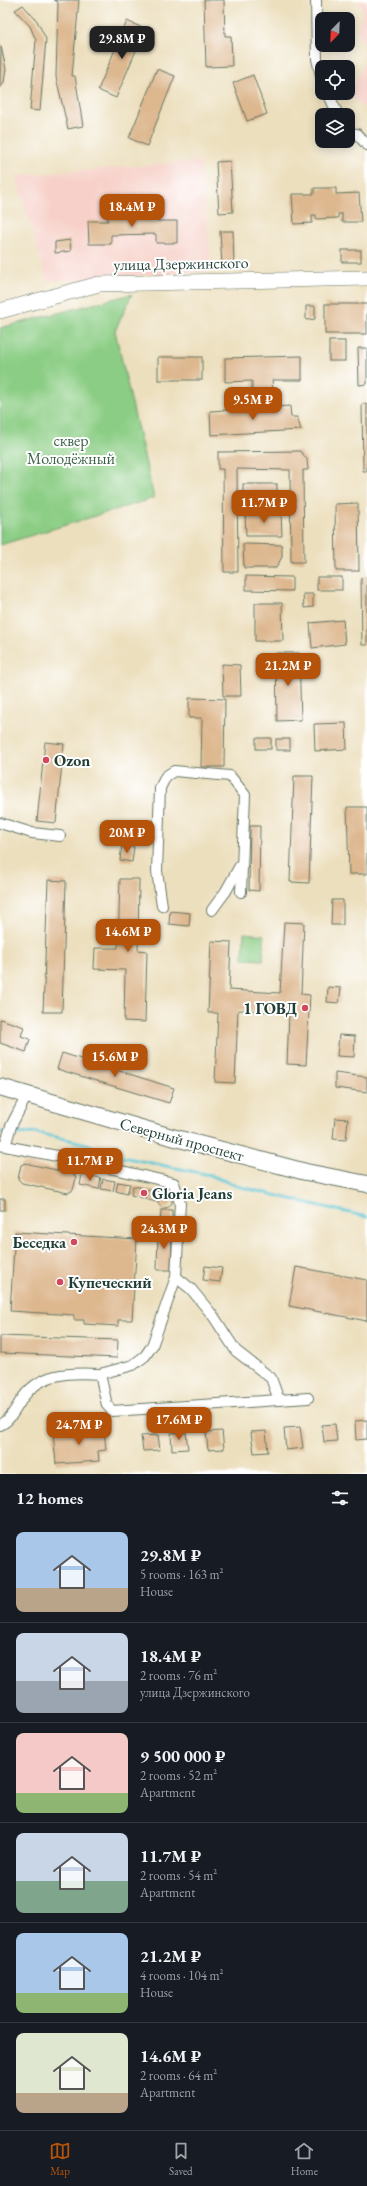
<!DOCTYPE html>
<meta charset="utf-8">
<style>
body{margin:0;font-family:"EB Garamond",serif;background:#20242c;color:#f1f3f6;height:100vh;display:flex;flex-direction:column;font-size:15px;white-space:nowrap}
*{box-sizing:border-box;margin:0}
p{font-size:13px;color:#9ea1a6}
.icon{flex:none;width:22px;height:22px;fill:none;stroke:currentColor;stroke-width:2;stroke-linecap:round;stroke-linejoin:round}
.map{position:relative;height:1474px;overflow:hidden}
.details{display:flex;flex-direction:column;background:#171b24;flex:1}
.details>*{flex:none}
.needle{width:26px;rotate:203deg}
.controls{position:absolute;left:315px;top:12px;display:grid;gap:8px}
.controls a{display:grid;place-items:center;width:40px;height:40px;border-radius:8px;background:#171b24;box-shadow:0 2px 10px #0003;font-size:20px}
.price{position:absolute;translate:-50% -34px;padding:0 9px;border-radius:8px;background:#b45309;color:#fff;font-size:13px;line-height:26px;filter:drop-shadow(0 1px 2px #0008)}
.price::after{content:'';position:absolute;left:50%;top:24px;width:12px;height:9px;margin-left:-6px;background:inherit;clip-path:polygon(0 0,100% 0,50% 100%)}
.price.current{background:#222;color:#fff}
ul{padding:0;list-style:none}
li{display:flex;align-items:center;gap:12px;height:100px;padding:0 16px}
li+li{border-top:1px solid #363941}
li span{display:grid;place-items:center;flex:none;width:112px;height:80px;border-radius:8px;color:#555}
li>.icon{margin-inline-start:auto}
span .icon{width:48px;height:48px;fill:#fffc;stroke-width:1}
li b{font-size:17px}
h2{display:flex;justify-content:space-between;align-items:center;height:48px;padding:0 16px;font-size:17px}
.tab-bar{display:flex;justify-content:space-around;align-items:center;height:56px;border-top:1px solid #363941;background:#171b24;font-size:11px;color:#9ea1a6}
.tab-bar a{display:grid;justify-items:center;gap:2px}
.tab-bar .current{color:#b45309}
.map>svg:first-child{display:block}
.built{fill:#f7d1c9}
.green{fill:#8bcd84;stroke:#55855c}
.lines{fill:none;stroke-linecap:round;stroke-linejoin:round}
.stream{stroke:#59c4d2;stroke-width:3}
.building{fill:#ddb78e}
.street-casing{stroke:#677664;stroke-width:12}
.secondary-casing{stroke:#677664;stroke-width:16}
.primary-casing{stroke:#677664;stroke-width:18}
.street{stroke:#fff;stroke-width:10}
.secondary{stroke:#fff;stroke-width:15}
.primary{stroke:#fff;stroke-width:16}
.poi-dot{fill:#d1495b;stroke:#fff;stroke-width:1.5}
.labels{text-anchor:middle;stroke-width:4;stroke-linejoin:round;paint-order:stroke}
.street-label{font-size:16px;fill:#1f3d34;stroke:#fff}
.park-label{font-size:16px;fill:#3a6148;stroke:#fff}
.poi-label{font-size:16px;font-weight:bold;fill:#1f3d34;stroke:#fff;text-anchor:start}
</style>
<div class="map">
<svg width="367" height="1474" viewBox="0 0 367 1474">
<rect width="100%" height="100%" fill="#fff"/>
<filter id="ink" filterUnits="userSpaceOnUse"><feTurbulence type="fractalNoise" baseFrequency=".025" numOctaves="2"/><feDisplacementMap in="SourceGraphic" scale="8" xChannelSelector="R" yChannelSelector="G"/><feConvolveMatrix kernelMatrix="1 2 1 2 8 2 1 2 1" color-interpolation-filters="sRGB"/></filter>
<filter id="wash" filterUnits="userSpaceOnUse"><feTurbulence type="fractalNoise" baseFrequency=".012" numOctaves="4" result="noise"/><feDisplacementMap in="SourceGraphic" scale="16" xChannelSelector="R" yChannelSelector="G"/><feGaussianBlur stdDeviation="0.9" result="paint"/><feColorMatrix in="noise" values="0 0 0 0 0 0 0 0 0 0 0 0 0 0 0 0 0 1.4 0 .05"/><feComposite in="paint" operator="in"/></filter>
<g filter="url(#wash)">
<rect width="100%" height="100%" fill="#ecdfbd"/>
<!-- built -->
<g class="built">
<polygon points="361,0 367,0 367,48 359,35 358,26 364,9 357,4"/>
<polygon points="367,58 367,110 349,95"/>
<polygon points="200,161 212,271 47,281 16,176"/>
</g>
<!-- green -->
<g class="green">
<polygon points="132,294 115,331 154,498 0,545 0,328"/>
<polygon points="244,933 264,935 263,960 243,959"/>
</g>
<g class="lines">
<!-- stream -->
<polyline class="stream" points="0,1132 10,1134 37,1133 88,1144 108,1154 210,1175 237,1186 367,1217"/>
</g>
<g id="blocks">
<!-- building -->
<g class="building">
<polygon points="54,0 79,0 72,76 75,76 83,126 68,129 56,77 58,2"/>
<polygon points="204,0 224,0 225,36 231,36 232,66 206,67"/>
<polygon points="23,5 37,21 46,39 40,111 30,110 36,40 30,26 15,10"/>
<polygon points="127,21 145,29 116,98 98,90"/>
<polygon points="1,46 6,69 4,82 0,89"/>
<polygon points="157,69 175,76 147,146 129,138"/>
<polygon points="253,75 267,114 247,121 233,83"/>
<polygon points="230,161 233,212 219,213 216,162"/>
<polygon points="314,188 336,188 336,194 359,193 361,222 342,222 342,214 338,214 338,218 316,219 316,215 312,215 312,223 294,224 292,194 314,194"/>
<polygon points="157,212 157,221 177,221 177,243 156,243 156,234 111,235 111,244 89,244 88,221 108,221 107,213"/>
<polygon points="220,231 233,231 234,265 222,266"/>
<polygon points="70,240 71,251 55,253 55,242"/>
<rect x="342" y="250" width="19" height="12"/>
<rect x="325" y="304" width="42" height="30"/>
<polygon points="306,306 315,306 315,319 306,320"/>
<rect x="329" y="341" width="16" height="20"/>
<polygon points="358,348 367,348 367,384 359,385"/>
<polygon points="302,356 302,380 272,380 273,391 252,391 252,381 225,382 225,358"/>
<rect x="158" y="357" width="44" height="23"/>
<polygon points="362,404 367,404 367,471 363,471"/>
<polygon points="290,406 291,417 297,417 301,430 211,435 210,411"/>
<polygon points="300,451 307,459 308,470 303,470 304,562 291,562 290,470 237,469 238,572 224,572 223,469 218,469 218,452"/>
<rect x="243" y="484" width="34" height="21"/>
<polygon points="358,503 359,571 336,571 335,504"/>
<polygon points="245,512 281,512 282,536 246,536"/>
<polygon points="243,544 282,545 282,557 276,568 244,568"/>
<polygon points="246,576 292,577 292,591 246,590"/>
<rect x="317" y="577" width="25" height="13"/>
<polygon points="367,577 367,645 362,645 361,578"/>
<polygon points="303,594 313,594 313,607 304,608"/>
<polygon points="255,603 282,603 283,641 255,641"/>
<polygon points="343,620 345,644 312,648 310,623"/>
<polygon points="276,653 299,653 301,720 277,721"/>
<polygon points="222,664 240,665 241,696 223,696"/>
<polygon points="189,698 225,699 224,767 201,767 202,718 189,718"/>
<polygon points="346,723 347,749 315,751 314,724"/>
<rect x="256" y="738" width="15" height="11"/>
<rect x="276" y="739" width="14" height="11"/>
<polygon points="45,742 64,744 56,823 37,821"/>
<polygon points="294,776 313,776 309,883 290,882"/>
<polygon points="347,807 367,807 367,874 349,874"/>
<polygon points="250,826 260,826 259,891 249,890"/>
<polygon points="122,845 134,847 132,862 120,860"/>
<polygon points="120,879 139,879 138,950 147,951 145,1022 124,1021 125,970 94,969 95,948 118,948"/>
<polygon points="48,880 66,881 62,1012 43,1012"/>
<polygon points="332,900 343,900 343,925 331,925"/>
<polygon points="170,911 190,913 189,926 169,924"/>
<polygon points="284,922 304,923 301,994 310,995 306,1065 287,1064 289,1013 238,1010 235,1083 215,1082 218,1013 208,1013 211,941 231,942 229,990 280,993"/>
<polygon points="328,987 341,988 339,1003 327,1002"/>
<polygon points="0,1019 24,1027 21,1036 30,1039 26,1052 0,1043"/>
<polygon points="339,1035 355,1036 354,1057 337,1056"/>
<polygon points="62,1053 174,1088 169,1103 57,1069"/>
<polygon points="335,1073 367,1077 367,1092 335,1088"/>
<polygon points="335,1118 348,1119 346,1140 333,1139"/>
<polygon points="25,1163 74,1174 76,1178 73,1190 68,1193 22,1183 18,1179 21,1165"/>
<polygon points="82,1174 101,1178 99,1189 80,1185"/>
<polygon points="103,1179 115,1181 113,1191 101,1189"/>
<polygon points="118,1182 130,1184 127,1194 116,1191"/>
<polygon points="133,1186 145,1188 143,1198 131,1195"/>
<polygon points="148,1189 159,1192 156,1202 145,1199"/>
<circle cx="165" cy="1201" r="7"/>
<rect x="0" y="1199" width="5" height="11"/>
<polygon points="161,1210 172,1210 172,1228 160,1227"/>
<polygon points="158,1231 172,1231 171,1270 157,1270"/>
<polygon points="15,1232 137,1239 132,1320 118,1320 118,1326 84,1324 84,1320 74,1320 74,1315 10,1311"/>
<polygon points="205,1266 222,1268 220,1282 203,1280"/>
<polygon points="296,1267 367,1280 367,1321 289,1306"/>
<polygon points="0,1336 118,1340 117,1358 0,1353"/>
<polygon points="367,1420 367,1439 356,1440 355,1421"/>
<polygon points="335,1424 337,1441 324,1442 322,1425"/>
<polygon points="300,1427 303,1448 286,1450 284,1428"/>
<polygon points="104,1430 106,1450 98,1451 99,1461 56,1464 53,1433"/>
<polygon points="222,1431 224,1449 208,1450 206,1432"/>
<polygon points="266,1431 268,1452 254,1453 251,1432"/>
<polygon points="186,1432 188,1449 172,1450 171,1433"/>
<polygon points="158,1435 160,1450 143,1451 141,1436"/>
</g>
</g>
</g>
<g filter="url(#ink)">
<use href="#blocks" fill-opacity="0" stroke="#677664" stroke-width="1"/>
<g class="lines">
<defs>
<g id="street">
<polyline points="316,0 317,59 322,80"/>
<polyline points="328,93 338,115"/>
<polyline points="348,133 357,134 367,145"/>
<polyline points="0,823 32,833 60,836"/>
<polyline points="162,906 157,871 160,788 166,776 174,771 230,776 245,795 241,892"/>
<polyline points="212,910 226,891 241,864"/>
<polyline points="0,1145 57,1156 174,1183 180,1203 176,1277 152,1346 145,1356 133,1365 100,1374"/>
<polyline points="5,1146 11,1126 27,1095"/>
<polyline points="176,1277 191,1289 214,1317 236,1351 271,1378 279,1400"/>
<path d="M0,1425C9,1422 15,1410 20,1402C38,1372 69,1372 100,1374L107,1405L112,1411L308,1398"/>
</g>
<polyline id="secondary" points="0,311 99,284 367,278"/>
<polyline id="primary" points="0,1087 168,1136 306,1172 367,1184"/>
</defs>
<!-- street casing -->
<use href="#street" class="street-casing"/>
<!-- secondary casing -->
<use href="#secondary" class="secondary-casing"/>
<!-- primary casing -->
<use href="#primary" class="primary-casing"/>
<!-- street -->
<use href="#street" class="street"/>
<!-- secondary -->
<use href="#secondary" class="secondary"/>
<!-- primary -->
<use href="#primary" class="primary"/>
</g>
</g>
<!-- markers -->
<g class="poi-dot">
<circle cx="46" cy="760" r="4"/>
<circle cx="305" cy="1008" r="4"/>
<circle cx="144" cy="1193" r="4"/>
<circle cx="74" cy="1242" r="4"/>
<circle cx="60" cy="1282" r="4"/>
</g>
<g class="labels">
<!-- street labels -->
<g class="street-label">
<text transform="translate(181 263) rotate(-1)" y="6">улица Дзержинского</text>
<text transform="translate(182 1139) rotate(15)" y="6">Северный проспект</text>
</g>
<!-- park labels -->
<g class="park-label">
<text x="71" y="446">сквер<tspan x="71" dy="18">Молодёжный</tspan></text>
</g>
<!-- poi labels -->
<g class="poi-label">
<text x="54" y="766">Ozon</text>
<text x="297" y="1014" text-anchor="end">1 ГОВД</text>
<text x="152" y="1199">Gloria Jeans</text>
<text x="66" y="1248" text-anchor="end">Беседка</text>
<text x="68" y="1288">Купеческий</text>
</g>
</g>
</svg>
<div class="controls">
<a><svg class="needle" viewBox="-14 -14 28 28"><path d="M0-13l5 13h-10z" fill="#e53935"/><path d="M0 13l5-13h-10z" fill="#9ea1a6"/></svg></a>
<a><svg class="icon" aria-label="locate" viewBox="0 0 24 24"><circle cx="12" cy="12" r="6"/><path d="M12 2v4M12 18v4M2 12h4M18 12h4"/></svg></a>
<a><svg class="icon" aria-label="layers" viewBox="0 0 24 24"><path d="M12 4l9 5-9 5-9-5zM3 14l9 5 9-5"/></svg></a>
</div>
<b class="price current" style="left:122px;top:60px">29.8M ₽</b>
<b class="price" style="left:132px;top:228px">18.4M ₽</b>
<b class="price" style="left:253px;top:421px">9.5M ₽</b>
<b class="price" style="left:264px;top:524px">11.7M ₽</b>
<b class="price" style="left:288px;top:687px">21.2M ₽</b>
<b class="price" style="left:127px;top:854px">20M ₽</b>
<b class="price" style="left:128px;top:953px">14.6M ₽</b>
<b class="price" style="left:115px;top:1078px">15.6M ₽</b>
<b class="price" style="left:90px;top:1182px">11.7M ₽</b>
<b class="price" style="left:164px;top:1250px">24.3M ₽</b>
<b class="price" style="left:179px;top:1441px">17.6M ₽</b>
<b class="price" style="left:79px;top:1446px">24.7M ₽</b>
</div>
<section class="details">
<h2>12 homes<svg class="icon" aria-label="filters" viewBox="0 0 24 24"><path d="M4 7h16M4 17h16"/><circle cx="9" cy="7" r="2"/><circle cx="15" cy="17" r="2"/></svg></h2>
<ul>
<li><span style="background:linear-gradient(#a9c7e8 70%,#b9a48a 0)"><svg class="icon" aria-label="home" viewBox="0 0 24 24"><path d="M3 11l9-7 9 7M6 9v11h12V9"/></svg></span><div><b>29.8M ₽</b><p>5 rooms · 163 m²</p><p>House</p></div></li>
<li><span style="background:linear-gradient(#c9d6e8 60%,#9aa5b1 0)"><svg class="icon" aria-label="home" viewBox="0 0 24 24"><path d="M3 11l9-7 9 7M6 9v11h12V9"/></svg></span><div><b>18.4M ₽</b><p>2 rooms · 76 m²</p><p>улица Дзержинского</p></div></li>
<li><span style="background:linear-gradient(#f6c9c9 75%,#8fb573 0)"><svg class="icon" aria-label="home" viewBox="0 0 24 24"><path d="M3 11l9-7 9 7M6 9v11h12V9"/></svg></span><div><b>9 500 000 ₽</b><p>2 rooms · 52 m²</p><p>Apartment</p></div></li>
<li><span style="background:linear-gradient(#c9d6e8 60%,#7fa58c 0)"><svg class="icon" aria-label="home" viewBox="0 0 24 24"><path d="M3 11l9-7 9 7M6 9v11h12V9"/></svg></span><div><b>11.7M ₽</b><p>2 rooms · 54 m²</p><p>Apartment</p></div></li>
<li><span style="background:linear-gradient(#a9c7e8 75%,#8fb573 0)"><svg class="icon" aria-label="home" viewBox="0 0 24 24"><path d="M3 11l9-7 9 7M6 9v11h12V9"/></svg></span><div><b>21.2M ₽</b><p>4 rooms · 104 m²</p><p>House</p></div></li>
<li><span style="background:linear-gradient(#dfe7d0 75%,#b9a48a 0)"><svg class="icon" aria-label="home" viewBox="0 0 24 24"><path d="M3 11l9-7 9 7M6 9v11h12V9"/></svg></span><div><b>14.6M ₽</b><p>2 rooms · 64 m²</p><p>Apartment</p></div></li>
</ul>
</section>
<nav class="tab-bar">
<a class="current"><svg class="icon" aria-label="map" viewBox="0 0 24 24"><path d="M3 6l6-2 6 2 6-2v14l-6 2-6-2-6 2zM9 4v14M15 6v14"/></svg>Map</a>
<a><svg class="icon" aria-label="saved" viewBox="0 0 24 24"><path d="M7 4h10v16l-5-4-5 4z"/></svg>Saved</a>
<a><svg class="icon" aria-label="home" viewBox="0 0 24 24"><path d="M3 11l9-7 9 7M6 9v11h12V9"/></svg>Home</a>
</nav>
